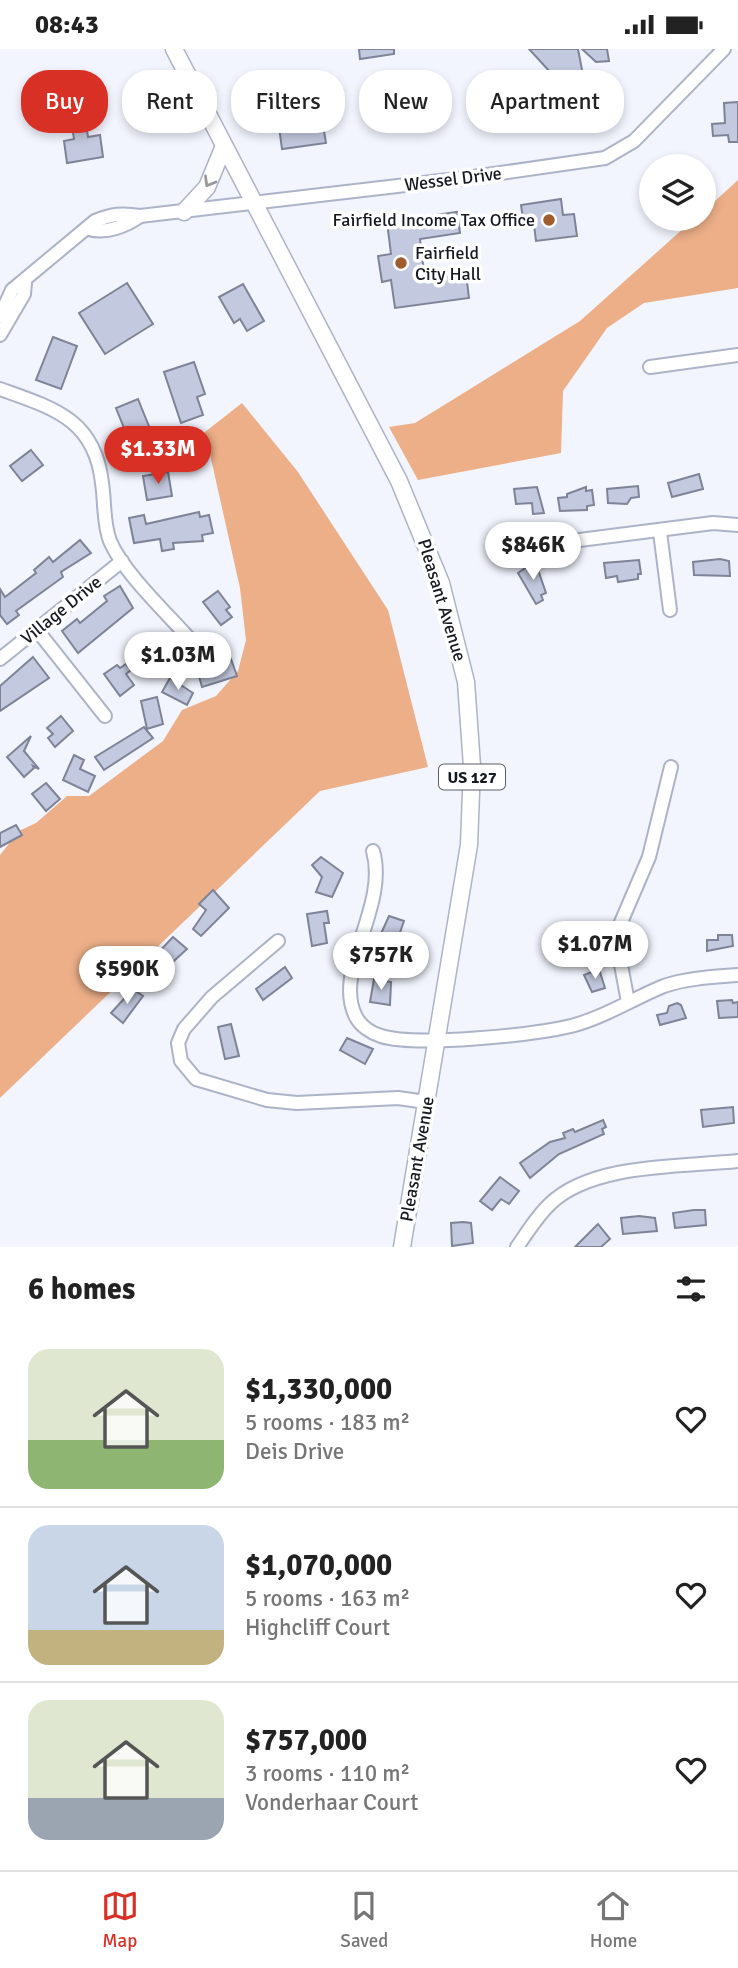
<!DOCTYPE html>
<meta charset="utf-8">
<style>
body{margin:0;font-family:Signika,sans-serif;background:#f2f2f2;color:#222;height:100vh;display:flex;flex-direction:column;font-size:26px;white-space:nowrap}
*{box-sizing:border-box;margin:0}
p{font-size:23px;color:#767676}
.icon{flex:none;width:38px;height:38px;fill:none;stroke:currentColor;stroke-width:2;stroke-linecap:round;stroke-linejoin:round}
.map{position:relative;height:1198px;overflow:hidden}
.sheet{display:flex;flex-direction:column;background:#fff;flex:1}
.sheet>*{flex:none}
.top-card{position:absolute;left:21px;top:21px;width:696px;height:63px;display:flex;gap:14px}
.fabs{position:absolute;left:639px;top:105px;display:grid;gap:14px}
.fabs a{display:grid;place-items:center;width:77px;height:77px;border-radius:50%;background:#fff;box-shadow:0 4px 10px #0003;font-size:35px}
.price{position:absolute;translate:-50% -60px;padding:0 16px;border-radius:24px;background:#fff;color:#222;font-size:23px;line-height:46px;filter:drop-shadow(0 2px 4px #0008)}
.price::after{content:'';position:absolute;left:50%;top:42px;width:21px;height:16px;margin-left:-10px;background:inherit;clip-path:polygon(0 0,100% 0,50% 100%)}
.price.on{background:#d93025;color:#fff}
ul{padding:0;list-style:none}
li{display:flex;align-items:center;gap:21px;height:175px;padding:0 28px}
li+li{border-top:2px solid #e0e0e0}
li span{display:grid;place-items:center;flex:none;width:196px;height:140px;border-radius:21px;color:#555}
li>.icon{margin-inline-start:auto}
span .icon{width:84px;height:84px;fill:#fffc;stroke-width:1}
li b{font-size:30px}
h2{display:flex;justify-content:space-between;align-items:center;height:84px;padding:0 28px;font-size:30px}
.pill{padding:0 24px;border-radius:28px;background:#fff;box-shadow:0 4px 10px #0003;font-size:24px;line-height:63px}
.pill.on{background:#d93025;color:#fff}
.status{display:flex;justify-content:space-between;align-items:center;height:49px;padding:0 35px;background:#fff;direction:ltr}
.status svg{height:19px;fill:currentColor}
.menu{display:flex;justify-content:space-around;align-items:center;height:98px;border-top:2px solid #e0e0e0;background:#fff;font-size:19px;color:#767676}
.menu a{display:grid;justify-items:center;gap:4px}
.menu .on{color:#d93025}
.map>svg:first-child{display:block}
.forest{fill:#ecaf88}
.building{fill:#c3c9de;stroke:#7e8397;stroke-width:2}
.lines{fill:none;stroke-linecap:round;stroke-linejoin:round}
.minor-casing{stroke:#adb3c8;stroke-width:16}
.major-casing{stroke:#adb3c8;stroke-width:19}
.minor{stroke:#fff;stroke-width:12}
.major{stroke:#fff;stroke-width:16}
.oneway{stroke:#97989b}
.poi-dot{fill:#9f5c2c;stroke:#fff;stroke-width:2.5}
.labels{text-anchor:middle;stroke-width:7;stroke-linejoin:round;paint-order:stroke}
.shield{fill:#fff;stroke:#5d5e64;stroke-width:2}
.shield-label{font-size:16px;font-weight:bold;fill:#171921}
.street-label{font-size:18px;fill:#171921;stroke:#fff}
.poi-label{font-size:18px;fill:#171921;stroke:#fff;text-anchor:end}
</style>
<div class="status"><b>08:43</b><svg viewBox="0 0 49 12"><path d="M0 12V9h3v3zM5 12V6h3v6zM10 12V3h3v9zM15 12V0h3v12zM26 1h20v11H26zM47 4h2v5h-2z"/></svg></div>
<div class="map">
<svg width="738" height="1198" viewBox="0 0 738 1198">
<rect width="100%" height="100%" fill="#f2f5fe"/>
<!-- forest -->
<g class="forest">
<polygon points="738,131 738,239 644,254 607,279 563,342 561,404 418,431 389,378 415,374 580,272 694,170 704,170 704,162"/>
<polygon points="242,354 298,423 388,561 428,718 320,742 0,1049 0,806 19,782 36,774 67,747 89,747 163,692 182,661 216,647 238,622 246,591 240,539 205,383"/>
</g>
<!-- building -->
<g class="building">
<polygon points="359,0 394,0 394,5 360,10"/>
<polygon points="529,0 578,0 588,52 490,64 486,32 552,25"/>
<polygon points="582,0 607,0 609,12 596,13"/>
<polygon points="414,42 418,78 388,82 383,46"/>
<polygon points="308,53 311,72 322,70 326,94 282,100 279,78 299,75 296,55"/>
<polygon points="738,53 738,93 729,93 728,86 713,87 712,75 725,74 724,54"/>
<polygon points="84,61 88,88 100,86 103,108 67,114 64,92 74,90 70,64"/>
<polygon points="561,150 563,166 574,165 577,187 536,192 534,176 524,177 521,156"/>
<polygon points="457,163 460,184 420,190 425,231 466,225 469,249 395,259 391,231 382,233 378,207 391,205 387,173"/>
<polygon points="127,234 153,275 105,305 79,264"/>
<polygon points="243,235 264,272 247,282 240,270 234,274 219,248"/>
<polygon points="53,288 77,297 61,340 36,331"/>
<polygon points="194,313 205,345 197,348 203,366 181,374 164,323"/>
<polygon points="138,350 152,385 130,394 116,359"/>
<polygon points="31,401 43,416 22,432 10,417"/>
<polygon points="168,423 172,447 147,451 143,427"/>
<polygon points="699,425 703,440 672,448 668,434"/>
<polygon points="638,437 639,448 631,449 627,455 608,454 607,440"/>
<polygon points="537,438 544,464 533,465 532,454 516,455 514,440"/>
<polygon points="586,438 586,442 592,441 594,456 587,457 587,461 560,462 558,449 567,448 567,445"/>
<polygon points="199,463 200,468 209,466 213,484 202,486 203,492 173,494 174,500 162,502 160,490 134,494 129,469 144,466 146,475"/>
<polygon points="80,491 91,504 61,523 63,528 16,562 19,566 7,575 0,566 0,540 5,548 36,524 34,521 49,508 53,513"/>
<polygon points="720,510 729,512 730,527 694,526 693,513"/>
<polygon points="639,511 641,525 638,525 638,530 618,533 617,527 606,529 604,514"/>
<polygon points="535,512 546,544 541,546 543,551 536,555 518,524"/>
<polygon points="120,537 133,559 78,604 62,582 77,570 80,574 107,552 104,547"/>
<polygon points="218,542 230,558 226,561 232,568 221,576 203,553"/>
<polygon points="150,589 165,614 153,621 138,598"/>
<polygon points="33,608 49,629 0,662 0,637"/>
<polygon points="231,610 237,627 202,638 197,620"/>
<polygon points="126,615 131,621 126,625 134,636 120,647 104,625 117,616 120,619"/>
<polygon points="170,629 193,644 187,656 162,643"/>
<polygon points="157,648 163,675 147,680 141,652"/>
<polygon points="61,667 73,682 55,698 48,689 53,685 47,679"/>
<polygon points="144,678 153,689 104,721 95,708"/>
<polygon points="31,687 24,702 39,720 33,717 34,719 24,728 7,708"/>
<polygon points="74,706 84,711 80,720 95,727 88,743 63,731"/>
<polygon points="46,734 60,750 46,762 32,745"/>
<polygon points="16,776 22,786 0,798 0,784"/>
<polygon points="321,808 343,824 332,848 316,843 322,828 312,816"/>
<polygon points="213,841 229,859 201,887 193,880 206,861 199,855"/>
<polygon points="327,862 329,874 324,874 327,894 312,897 307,865"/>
<polygon points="389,867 404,872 396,895 379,889"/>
<polygon points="718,886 732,886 733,897 707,902 707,891 718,891"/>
<polygon points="173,888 187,900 153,931 145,923 152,915 146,910 153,902 157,905"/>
<polygon points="285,918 292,929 263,951 256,940"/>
<polygon points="599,920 605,939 592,943 584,926"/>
<polygon points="374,930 391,933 390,956 370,953"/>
<polygon points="133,940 143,947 123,974 111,964"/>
<polygon points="732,951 733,954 738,953 738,968 719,969 717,952"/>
<polygon points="677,954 681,956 686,969 660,976 657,966 667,964 669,957"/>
<polygon points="231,975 239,1007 225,1010 218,978"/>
<polygon points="347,989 373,1000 365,1015 340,1001"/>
<polygon points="733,1058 734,1074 703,1078 701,1061"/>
<polygon points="603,1071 606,1078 602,1080 604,1085 559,1105 530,1129 520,1114 550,1093 565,1089 563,1084 573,1080 575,1083"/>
<polygon points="500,1128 519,1142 509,1155 501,1150 492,1161 480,1152"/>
<polygon points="694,1161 705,1161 706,1176 675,1179 673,1164"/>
<polygon points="639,1167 655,1169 657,1182 623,1185 621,1169"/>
<polygon points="463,1173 471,1174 473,1194 452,1197 451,1174"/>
<polygon points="598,1175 610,1190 601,1198 575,1198"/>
</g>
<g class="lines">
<defs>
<g id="minor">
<path d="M89,180C106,185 126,177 140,167"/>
<path d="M0,267L12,241L95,172C112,165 123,164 140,167L466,129L605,109L634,92L724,0"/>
<polyline points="0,286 24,245 25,234"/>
<polyline points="650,318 738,306"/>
<path d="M0,340C53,359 95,370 102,434C105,453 103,474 110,492C124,525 171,568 195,596"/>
<polyline points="660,483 670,561"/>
<polyline points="533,491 556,494 713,474 738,476"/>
<polyline points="37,581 105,667"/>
<polyline points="0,610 122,512"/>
<path d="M373,802C389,858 332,922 356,968C361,977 371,984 381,987C416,998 533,986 571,977C603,969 634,949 664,937C687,929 714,928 738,926"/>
<polyline points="278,892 212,948 184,980 178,994 181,1012 196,1030 267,1051 297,1054 398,1049 426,1053"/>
<polyline points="628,953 618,900 619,878 649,808 671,718"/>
<path d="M517,1198C527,1184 537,1167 550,1155C592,1114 682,1118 738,1112"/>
</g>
<g id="major">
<polyline points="174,0 399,432 441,534 466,633 472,717 469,796 402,1198"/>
<polyline points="184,163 207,138 224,97"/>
</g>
</defs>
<!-- minor casing -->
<use href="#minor" class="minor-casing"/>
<!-- major casing -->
<use href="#major" class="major-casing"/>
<!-- minor -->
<use href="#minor" class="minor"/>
<!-- major -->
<use href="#major" class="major"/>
</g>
<!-- one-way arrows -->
<defs><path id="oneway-chevron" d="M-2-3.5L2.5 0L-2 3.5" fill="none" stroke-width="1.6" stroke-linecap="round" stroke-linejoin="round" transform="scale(1.75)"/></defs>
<use class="oneway" href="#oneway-chevron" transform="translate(209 133) rotate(120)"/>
<!-- markers -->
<g class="poi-dot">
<circle cx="549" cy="171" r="7"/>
<circle cx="401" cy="214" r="7"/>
</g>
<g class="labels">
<!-- shield labels -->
<rect class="shield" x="439" y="715.5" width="66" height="25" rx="5"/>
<g class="shield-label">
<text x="472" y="734">US 127</text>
</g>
<!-- street labels -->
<g class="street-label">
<text transform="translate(453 130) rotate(-7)" y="6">Wessel Drive</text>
<text transform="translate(442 551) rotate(73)" y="6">Pleasant Avenue</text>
<text transform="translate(61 561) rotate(-39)" y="6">Village Drive</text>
<text transform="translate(417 1110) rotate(-80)" y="6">Pleasant Avenue</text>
</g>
<!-- poi labels -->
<g class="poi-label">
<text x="535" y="177">Fairfield Income Tax Office</text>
<text x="415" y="210" text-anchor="start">Fairfield<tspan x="415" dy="21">City Hall</tspan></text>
</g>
</g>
</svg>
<div class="fabs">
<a><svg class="icon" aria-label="layers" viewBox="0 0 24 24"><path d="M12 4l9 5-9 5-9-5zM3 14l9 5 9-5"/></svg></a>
</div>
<b class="price on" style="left:158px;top:437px">$1.33M</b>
<b class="price" style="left:533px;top:533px">$846K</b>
<b class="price" style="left:178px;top:643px">$1.03M</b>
<b class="price" style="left:595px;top:932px">$1.07M</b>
<b class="price" style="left:381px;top:943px">$757K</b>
<b class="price" style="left:127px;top:957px">$590K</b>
<div class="top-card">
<a class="pill on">Buy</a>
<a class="pill">Rent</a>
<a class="pill">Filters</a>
<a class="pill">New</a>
<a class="pill">Apartment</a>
</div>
</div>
<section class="sheet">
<h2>6 homes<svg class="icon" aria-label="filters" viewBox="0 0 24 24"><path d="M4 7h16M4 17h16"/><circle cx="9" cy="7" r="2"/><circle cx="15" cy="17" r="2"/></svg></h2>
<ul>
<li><span style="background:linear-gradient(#dfe7d0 65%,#8fb573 0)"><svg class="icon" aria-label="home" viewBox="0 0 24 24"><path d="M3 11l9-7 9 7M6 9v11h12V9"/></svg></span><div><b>$1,330,000</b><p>5 rooms · 183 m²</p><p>Deis Drive</p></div><svg class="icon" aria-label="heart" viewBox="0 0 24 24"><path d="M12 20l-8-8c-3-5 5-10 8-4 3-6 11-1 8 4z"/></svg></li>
<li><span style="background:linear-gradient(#c9d6e8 75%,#c2b280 0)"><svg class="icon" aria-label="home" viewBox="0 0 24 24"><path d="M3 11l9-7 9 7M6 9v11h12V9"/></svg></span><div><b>$1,070,000</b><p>5 rooms · 163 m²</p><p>Highcliff Court</p></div><svg class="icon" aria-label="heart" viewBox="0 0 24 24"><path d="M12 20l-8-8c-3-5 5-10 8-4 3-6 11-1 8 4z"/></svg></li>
<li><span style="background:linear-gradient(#dfe7d0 70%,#9aa5b1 0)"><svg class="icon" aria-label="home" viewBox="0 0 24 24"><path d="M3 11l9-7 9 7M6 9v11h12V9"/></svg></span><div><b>$757,000</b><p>3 rooms · 110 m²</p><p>Vonderhaar Court</p></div><svg class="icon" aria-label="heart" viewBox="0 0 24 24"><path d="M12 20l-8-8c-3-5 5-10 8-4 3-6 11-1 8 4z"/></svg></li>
</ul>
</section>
<nav class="menu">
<a class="on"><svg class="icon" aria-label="map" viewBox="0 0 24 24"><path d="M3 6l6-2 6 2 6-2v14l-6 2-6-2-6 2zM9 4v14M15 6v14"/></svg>Map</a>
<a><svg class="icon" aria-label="saved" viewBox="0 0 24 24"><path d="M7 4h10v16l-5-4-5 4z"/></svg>Saved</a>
<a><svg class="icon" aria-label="home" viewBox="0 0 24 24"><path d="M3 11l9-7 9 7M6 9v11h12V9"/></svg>Home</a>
</nav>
